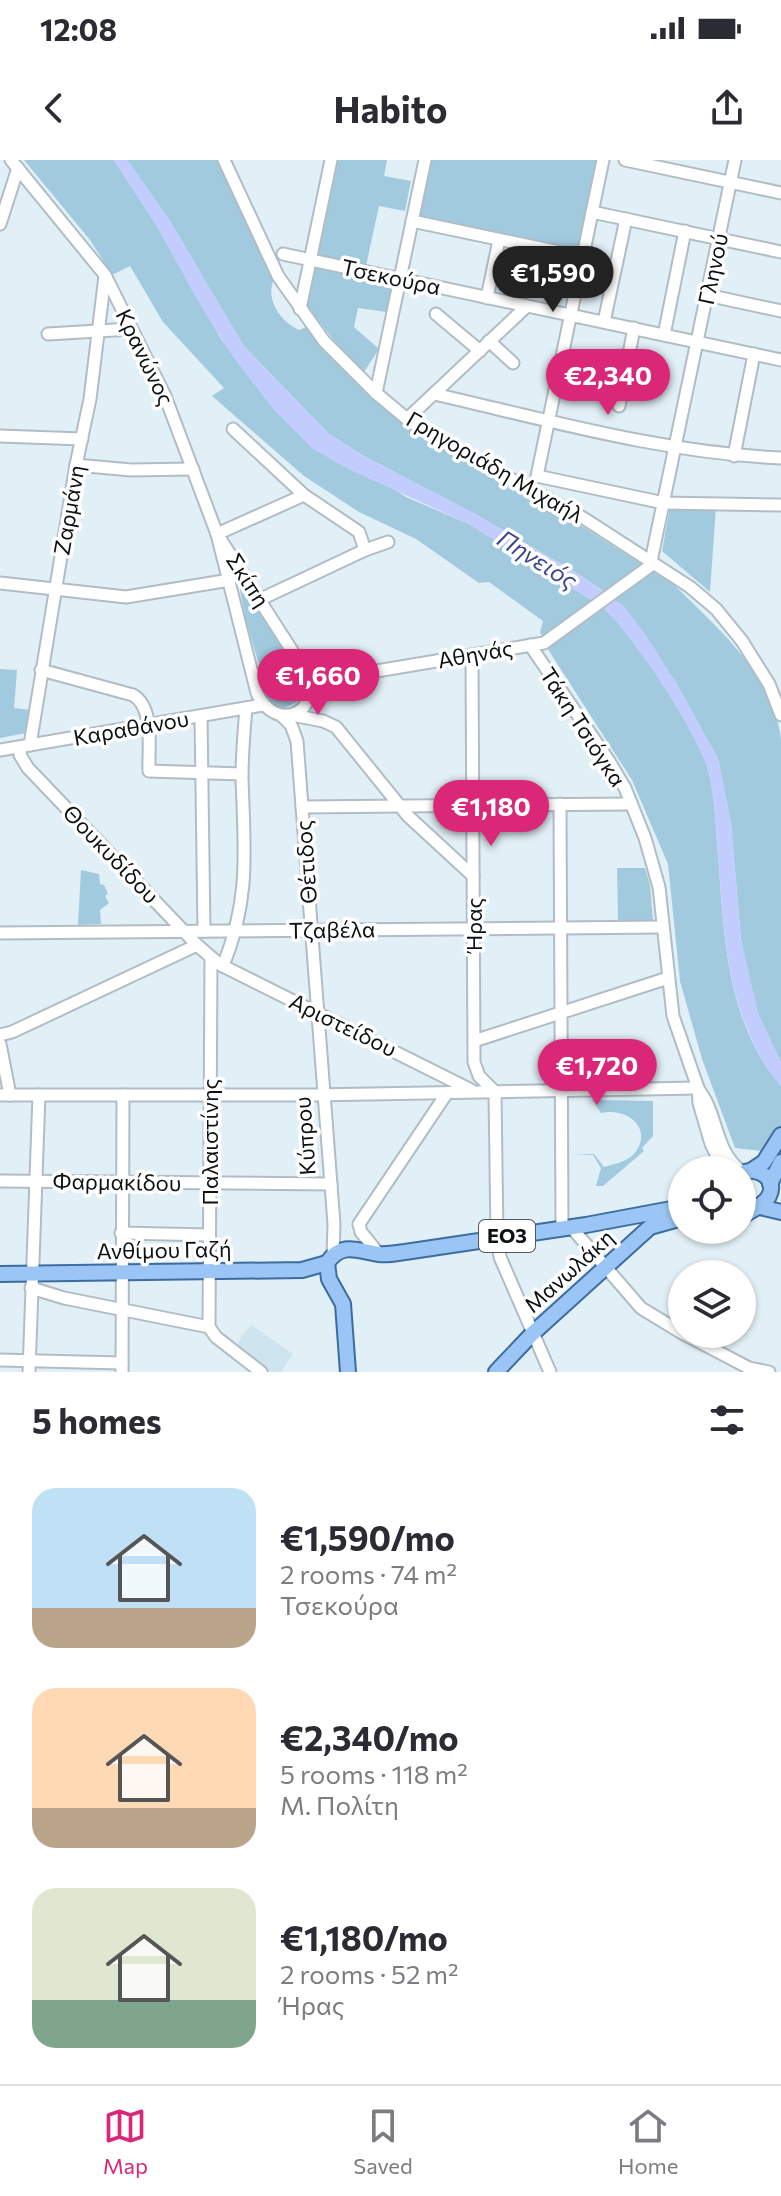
<!DOCTYPE html>
<meta charset="utf-8">
<style>
body{margin:0;font-family:Commissioner,sans-serif;background:#f2f2f3;color:#2b2b33;height:100vh;display:flex;flex-direction:column;font-size:30px;white-space:nowrap}
*{box-sizing:border-box;margin:0}
p{font-size:26px;color:#7c7c81}
.icon{flex:none;width:44px;height:44px;fill:none;stroke:currentColor;stroke-width:2;stroke-linecap:round;stroke-linejoin:round}
.map{position:relative;height:1212px;overflow:hidden}
.sheet{display:flex;flex-direction:column;background:#fff;flex:1}
.sheet>*{flex:none}
.fabs{position:absolute;left:668px;top:996px;display:grid;gap:16px}
.fabs a{display:grid;place-items:center;width:88px;height:88px;border-radius:50%;background:#fff;box-shadow:0 2px 6px #0004;font-size:40px}
.price{position:absolute;translate:-50% -68px;padding:0 18px;border-radius:28px;background:#db2777;color:#fff;font-size:26px;line-height:52px;filter:drop-shadow(0 2px 4px #0008)}
.price::after{content:'';position:absolute;left:50%;top:48px;width:24px;height:18px;margin-left:-12px;background:inherit;clip-path:polygon(0 0,100% 0,50% 100%)}
.price.current{background:#222;color:#fff}
ul{padding:0;list-style:none}
li{display:flex;align-items:center;gap:24px;height:200px;padding:0 32px}
li span{display:grid;place-items:center;flex:none;width:224px;height:160px;border-radius:24px;color:#555}
li>.icon{margin-inline-start:auto}
span .icon{width:96px;height:96px;fill:#fffc;stroke-width:1}
li b{font-size:34px}
h2{display:flex;justify-content:space-between;align-items:center;height:96px;padding:0 32px;font-size:34px}
.status{display:flex;justify-content:space-between;align-items:center;height:56px;padding:0 40px;background:#fff;direction:ltr}
.status svg{height:22px;fill:currentColor}
header{display:flex;justify-content:space-between;align-items:center;height:104px;padding:0 32px;background:#fff;font-size:36px;font-weight:700}
.menu{display:flex;justify-content:space-around;align-items:center;height:112px;border-top:2px solid #e1e1e2;background:#fff;font-size:22px;color:#7c7c81}
.menu a{display:grid;justify-items:center;gap:4px}
.menu .current{color:#db2777}
.map>svg:first-child{display:block}
.built{fill:#cee4ef}
.green{fill:#a2cadf}
.water{fill:#c2cdfe}
.lines{fill:none;stroke-linecap:round;stroke-linejoin:round}
.minor-casing{stroke:#b0bdc4;stroke-width:15}
.major-casing{stroke:#3d6da0;stroke-width:18}
.minor{stroke:#fff;stroke-width:11}
.major{stroke:#9ac5f4;stroke-width:14}
.labels{text-anchor:middle;stroke-width:7;stroke-linejoin:round;paint-order:stroke}
.shield{fill:#fff;stroke:#55585a;stroke-width:2}
.shield-label{font-size:20px;font-weight:bold;fill:#0c1113}
.street-label{font-size:22px;fill:#0c1113;stroke:#fff}
.water-label{font-size:24px;font-style:italic;fill:#3e488e;stroke:#fff}
</style>
<div class="status"><b>12:08</b><svg viewBox="0 0 49 12"><path d="M0 12V9h3v3zM5 12V6h3v6zM10 12V3h3v9zM15 12V0h3v12zM26 1h20v11H26zM47 4h2v5h-2z"/></svg></div>
<header><svg class="icon" aria-label="back" viewBox="0 0 24 24"><path d="M15 5l-7 7 7 7"/></svg>Habito<svg class="icon" aria-label="share" viewBox="0 0 24 24"><path d="M12 15V3M7 8l5-5 5 5M5 13v7h14v-7"/></svg></header>
<div class="map">
<svg width="781" height="1212" viewBox="0 0 781 1212">
<rect width="100%" height="100%" fill="#e1eff6"/>
<!-- built -->
<polygon class="built" points="251,1165 293,1194 281,1212 268,1212 236,1189 241,1177"/>
<!-- green -->
<g class="green">
<path d="M24,0H114L158,68L221,179L275,251L406,337L469,364L601,446C631,471 693,566 706,603C714,627 715,657 717,682C724,765 723,859 781,926V1003L771,1008L769,1007L774,998L762,991L735,988L702,899L680,821L668,704L632,620L549,491L540,472L543,461L489,422L479,423L416,379L359,352L304,316L212,236L224,228L163,162L130,106L112,115L90,80Z"/>
<path d="M127,0H221L274,119C265,140 280,161 299,170L306,167L371,232L674,425C718,468 773,515 781,579V903L759,856L750,822L741,780L731,664L718,599L675,521L612,437L572,410L475,354L362,295L328,273L243,185L170,61Z"/>
<polygon points="337,0 387,0 384,16 411,21 405,51 379,46 366,106 317,95"/>
<polygon points="430,0 598,0 578,91 418,58"/>
<polygon points="312,104 393,120 387,152 358,148 354,167 379,189 364,212 336,183 305,144"/>
<polygon points="670,347 716,347 710,432 662,391"/>
<polygon points="241,421 243,421 292,498 261,511 245,457 239,425"/>
<path d="M282,508C295,509 301,516 302,528L297,542L285,548L271,545L262,529L267,515Z"/>
<polygon points="0,509 17,510 14,548 30,550 26,573 0,578"/>
<polygon points="617,708 645,708 650,725 653,760 618,760"/>
<polygon points="81,710 99,714 100,724 104,725 108,734 105,736 109,743 100,750 101,764 78,765"/>
<path d="M592,940L653,941V976L642,988L644,991L603,1026H596L601,1008L593,995L572,994H594L604,1007C614,1004 626,1002 634,994C654,970 629,947 601,953Z"/>
</g>
<!-- water -->
<path class="water" d="M114,0H127L170,61L243,185L328,273L362,295L475,354L572,410L624,446L647,477L675,521L718,599L731,664L741,780L759,856L781,903V926C724,859 724,765 717,682C715,657 714,627 706,603C693,566 631,471 601,446L469,364L348,309L312,288L275,251L231,194L195,136L158,68Z"/>
<g class="lines">
<defs>
<g id="minor">
<path d="M11,0L105,115L165,236L217,374L257,533C275,572 319,555 309,517L217,374"/>
<polyline points="224,0 278,116 324,181 376,233 407,259 437,279 585,359 690,427 716,449 742,481 769,524 781,555"/>
<polyline points="603,0 537,316 664,343 781,345"/>
<polyline points="625,0 781,33"/>
<polyline points="592,52 781,92"/>
<polyline points="412,61 583,97"/>
<polyline points="0,64 18,8"/>
<polyline points="283,94 781,200"/>
<polyline points="707,135 781,151"/>
<polyline points="487,138 499,80"/>
<polyline points="300,149 331,0"/>
<polyline points="436,154 480,191"/>
<polyline points="604,162 626,59"/>
<polyline points="48,174 131,169"/>
<polyline points="664,175 685,71"/>
<polyline points="489,181 513,203"/>
<polyline points="376,233 425,0"/>
<path d="M434,234C548,260 663,293 781,298"/>
<polyline points="619,246 634,168"/>
<polyline points="407,259 527,146"/>
<polyline points="233,269 304,335 359,372 365,390"/>
<polyline points="0,276 82,279"/>
<polyline points="734,296 754,194"/>
<polyline points="76,305 131,310 193,309"/>
<polyline points="217,374 304,335"/>
<polyline points="0,423 126,437 230,420"/>
<polyline points="261,439 365,390 388,382"/>
<polyline points="530,485 609,601 625,628 645,678 659,727 673,856 698,928 699,943 711,984 724,1010"/>
<polyline points="472,495 474,902 479,916 495,932"/>
<path d="M41,510L133,535C155,548 148,589 149,611L242,614"/>
<polyline points="311,522 544,483 650,406 735,0"/>
<path d="M257,528C260,503 283,495 302,508"/>
<polyline points="292,555 323,561 336,567 408,656 473,716"/>
<polyline points="201,556 204,771"/>
<polyline points="282,556 291,565 297,581 334,1064 333,1096"/>
<polyline points="30,585 76,305 90,239 105,116"/>
<polyline points="21,587 20,595 28,608 197,785 219,804 471,930"/>
<polyline points="0,590 263,545"/>
<polyline points="560,644 562,1069"/>
<polyline points="302,647 631,644"/>
<polyline points="0,773 663,767"/>
<path d="M223,806C251,737 244,688 242,617C242,594 244,571 246,548"/>
<polyline points="0,875 12,872 197,785"/>
<polyline points="474,881 668,818"/>
<polyline points="0,884 10,935"/>
<path d="M698,929C718,953 714,990 740,1010"/>
<polyline points="495,932 497,1077 500,1097 550,1212"/>
<polyline points="0,935 314,935 698,928"/>
<polyline points="0,1021 331,1024"/>
<polyline points="359,1064 447,933"/>
<polyline points="359,1064 361,1072 379,1094"/>
<polyline points="571,1067 641,1148 682,1173"/>
<polyline points="121,1073 209,1075"/>
<polyline points="31,1128 64,1138 209,1167 216,1177 261,1212"/>
<polyline points="209,1167 211,798"/>
<polyline points="684,1174 749,1208 769,1212"/>
<polyline points="0,1200 122,1203"/>
<polyline points="29,1212 39,935"/>
<polyline points="122,1212 123,935"/>
</g>
<g id="major">
<polyline points="752,1010 764,1002 781,975"/>
<path d="M742,1013C757,1006 778,1018 769,1036C764,1046 750,1050 742,1057"/>
<polyline points="770,1024 781,1002"/>
<polyline points="756,1046 781,1052"/>
<path d="M327,1103C342,1081 358,1091 379,1094C388,1095 397,1093 405,1092L586,1065L682,1047"/>
<polyline points="327,1103 329,1119 343,1144 348,1212"/>
<polyline points="0,1114 302,1110 327,1103"/>
<polyline points="496,1212 533,1173 650,1067 682,1058"/>
</g>
</defs>
<!-- minor casing -->
<use href="#minor" class="minor-casing"/>
<!-- major casing -->
<use href="#major" class="major-casing"/>
<!-- minor -->
<use href="#minor" class="minor"/>
<!-- major -->
<use href="#major" class="major"/>
</g>
<g class="labels">
<!-- shield labels -->
<rect class="shield" x="479" y="1060" width="56" height="32" rx="6"/>
<g class="shield-label">
<text x="507" y="1083">ΕΟ3</text>
</g>
<!-- street labels -->
<g class="street-label">
<text transform="translate(713 109) rotate(-78)" y="8">Γληνού</text>
<text transform="translate(391 117) rotate(12)" y="8">Τσεκούρα</text>
<text transform="translate(145 197) rotate(64)" y="8">Κρανώνος</text>
<text transform="translate(495 307) rotate(30)" y="8">Γρηγοριάδη Μιχαήλ</text>
<text transform="translate(69 350) rotate(-80)" y="8">Ζαρμάνη</text>
<text transform="translate(248 420) rotate(57)" y="8">Σκίπη</text>
<text transform="translate(475 494) rotate(-10)" y="8">Αθηνάς</text>
<text transform="translate(583 567) rotate(57)" y="8">Τάκη Τσιόγκα</text>
<text transform="translate(131 568) rotate(-10)" y="8">Καραθάνου</text>
<text transform="translate(111 694) rotate(46)" y="8">Θουκυδίδου</text>
<text transform="translate(306 702) rotate(-94)" y="8">Θέτιδος</text>
<text transform="translate(474 765) rotate(-90)" y="8">Ήρας</text>
<text transform="translate(332 770) rotate(-1)" y="8">Τζαβέλα</text>
<text transform="translate(343 865) rotate(26)" y="8">Αριστείδου</text>
<text transform="translate(305 976) rotate(-94)" y="8">Κύπρου</text>
<text transform="translate(210 982) rotate(-90)" y="8">Παλαιστίνης</text>
<text transform="translate(117 1022) rotate(1)" y="8">Φαρμακίδου</text>
<text transform="translate(164 1090) rotate(-1)" y="8">Ανθίμου Γαζή</text>
<text transform="translate(569 1111) rotate(-42)" y="8">Μανωλάκη</text>
</g>
<!-- water labels -->
<g class="water-label">
<text transform="translate(537 400) rotate(32)" y="8">Πηνειός</text>
</g>
</g>
</svg>
<div class="fabs">
<a><svg class="icon" aria-label="locate" viewBox="0 0 24 24"><circle cx="12" cy="12" r="6"/><path d="M12 2v4M12 18v4M2 12h4M18 12h4"/></svg></a>
<a><svg class="icon" aria-label="layers" viewBox="0 0 24 24"><path d="M12 4l9 5-9 5-9-5zM3 14l9 5 9-5"/></svg></a>
</div>
<b class="price current" style="left:553px;top:154px">€1,590</b>
<b class="price" style="left:608px;top:257px">€2,340</b>
<b class="price" style="left:318px;top:557px">€1,660</b>
<b class="price" style="left:491px;top:688px">€1,180</b>
<b class="price" style="left:597px;top:947px">€1,720</b>
</div>
<section class="sheet">
<h2>5 homes<svg class="icon" aria-label="filters" viewBox="0 0 24 24"><path d="M4 7h16M4 17h16"/><circle cx="9" cy="7" r="2"/><circle cx="15" cy="17" r="2"/></svg></h2>
<ul>
<li><span style="background:linear-gradient(#bfe0f5 75%,#b9a48a 0)"><svg class="icon" aria-label="home" viewBox="0 0 24 24"><path d="M3 11l9-7 9 7M6 9v11h12V9"/></svg></span><div><b>€1,590/mo</b><p>2 rooms · 74 m²</p><p>Τσεκούρα</p></div></li>
<li><span style="background:linear-gradient(#ffd9b3 75%,#b9a48a 0)"><svg class="icon" aria-label="home" viewBox="0 0 24 24"><path d="M3 11l9-7 9 7M6 9v11h12V9"/></svg></span><div><b>€2,340/mo</b><p>5 rooms · 118 m²</p><p>Μ. Πολίτη</p></div></li>
<li><span style="background:linear-gradient(#dfe7d0 70%,#7fa58c 0)"><svg class="icon" aria-label="home" viewBox="0 0 24 24"><path d="M3 11l9-7 9 7M6 9v11h12V9"/></svg></span><div><b>€1,180/mo</b><p>2 rooms · 52 m²</p><p>Ήρας</p></div></li>
</ul>
</section>
<nav class="menu">
<a class="current"><svg class="icon" aria-label="map" viewBox="0 0 24 24"><path d="M3 6l6-2 6 2 6-2v14l-6 2-6-2-6 2zM9 4v14M15 6v14"/></svg>Map</a>
<a><svg class="icon" aria-label="saved" viewBox="0 0 24 24"><path d="M7 4h10v16l-5-4-5 4z"/></svg>Saved</a>
<a><svg class="icon" aria-label="home" viewBox="0 0 24 24"><path d="M3 11l9-7 9 7M6 9v11h12V9"/></svg>Home</a>
</nav>
